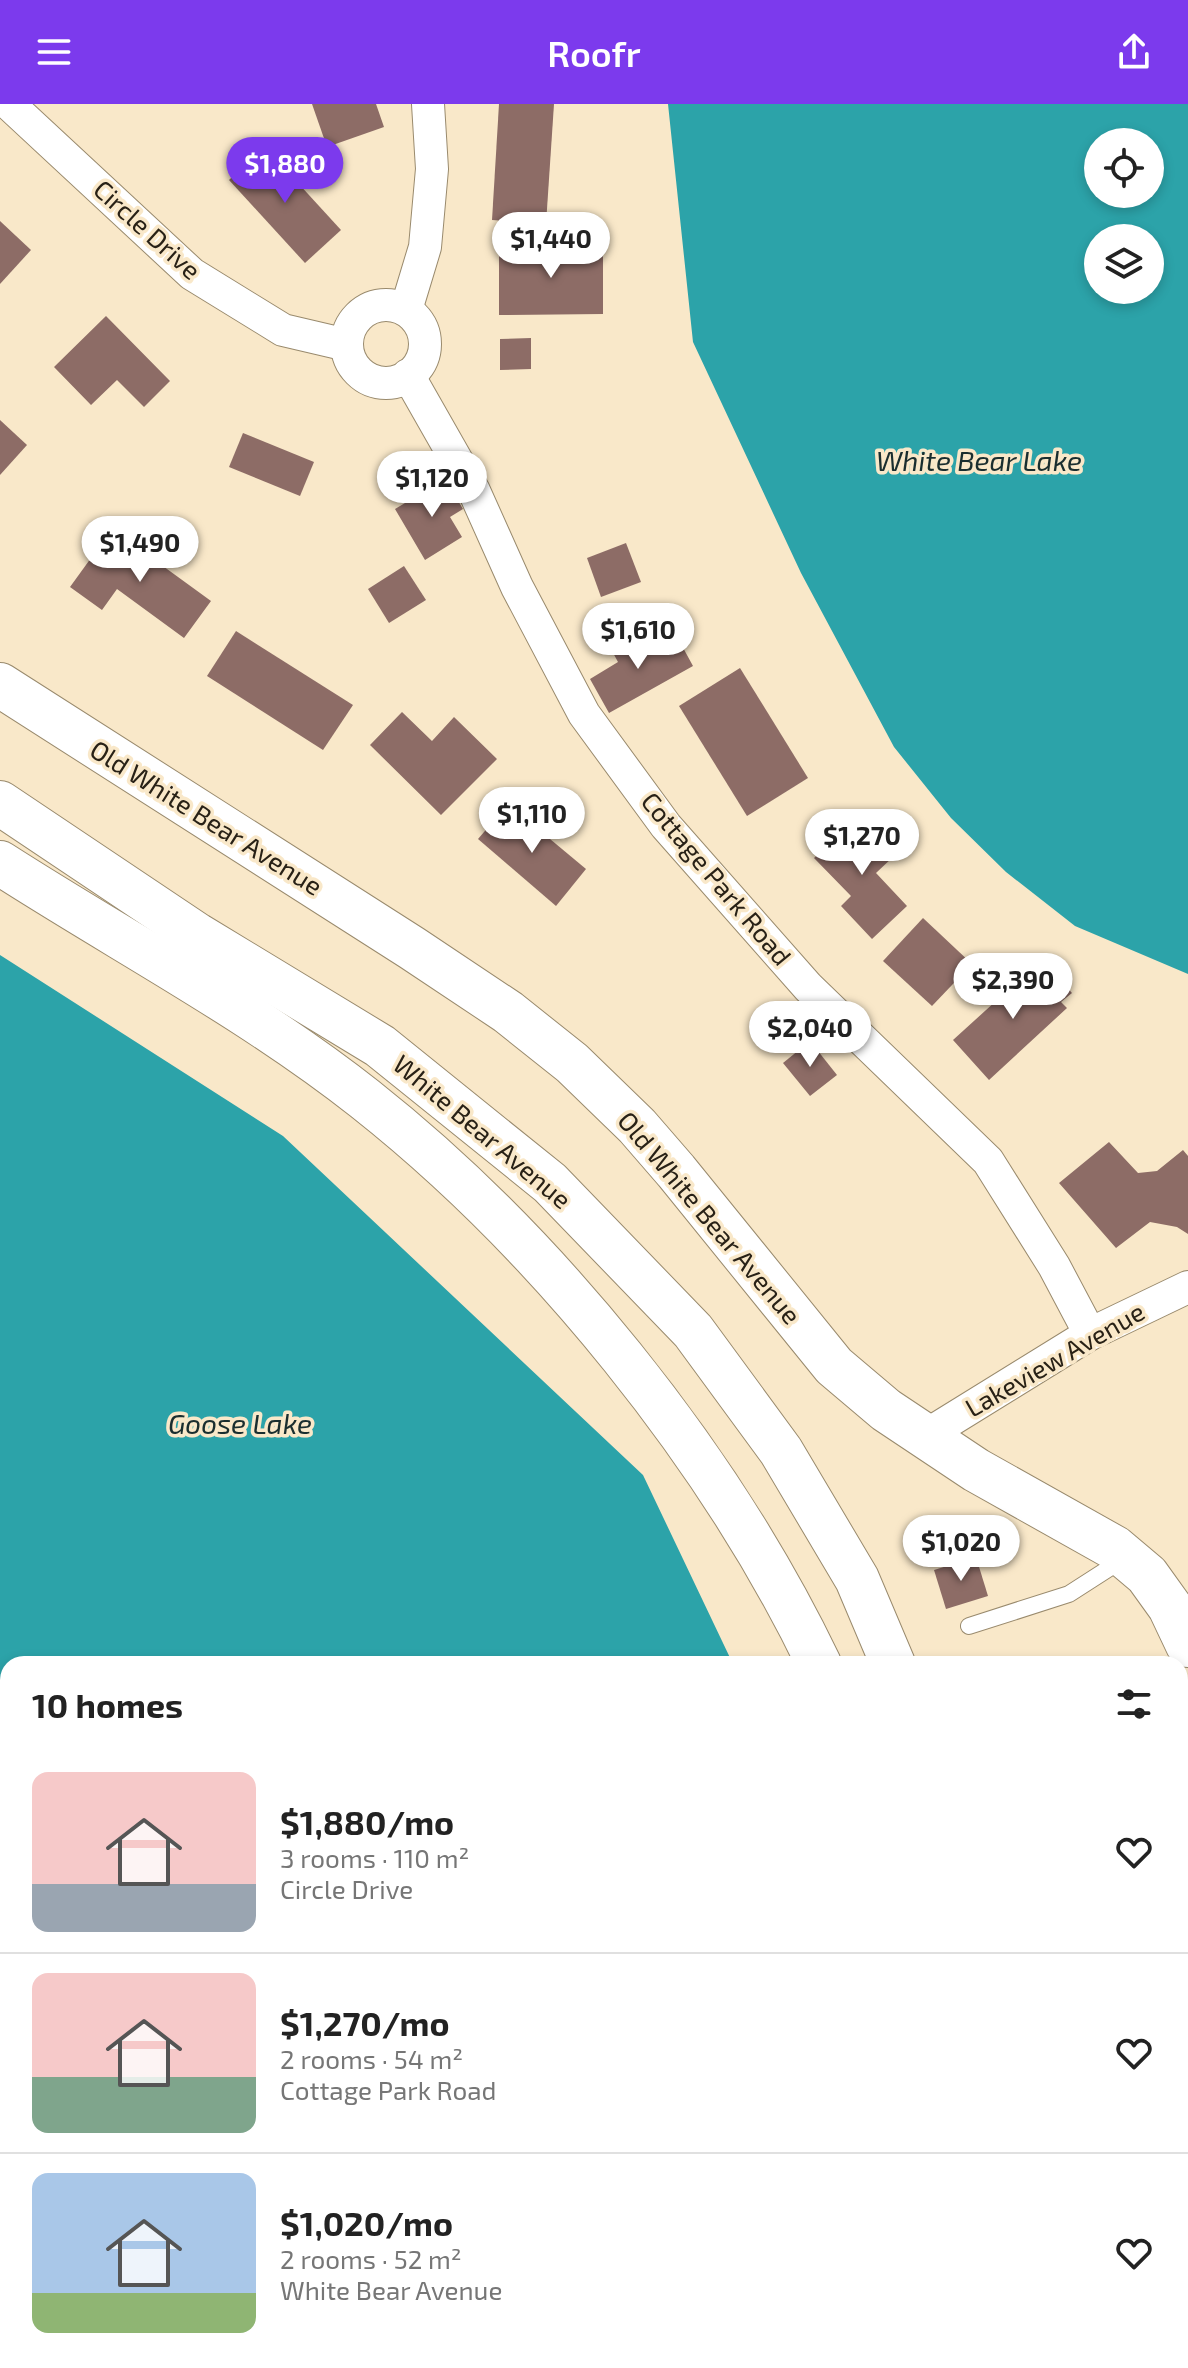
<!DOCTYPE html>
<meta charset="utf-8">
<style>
body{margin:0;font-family:"Exo 2",sans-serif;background:#f2f2f2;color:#222;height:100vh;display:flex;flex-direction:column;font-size:30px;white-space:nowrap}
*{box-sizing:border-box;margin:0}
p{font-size:26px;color:#767676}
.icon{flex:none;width:44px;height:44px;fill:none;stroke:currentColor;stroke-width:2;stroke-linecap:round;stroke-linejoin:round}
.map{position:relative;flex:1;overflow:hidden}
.side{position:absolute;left:0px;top:1552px;width:1188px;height:712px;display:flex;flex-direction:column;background:#fff;border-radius:24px 24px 0 0;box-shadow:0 4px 12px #0003}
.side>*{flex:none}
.buttons{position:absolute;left:1084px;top:24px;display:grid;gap:16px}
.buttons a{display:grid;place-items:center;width:80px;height:80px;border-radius:50%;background:#fff;box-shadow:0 4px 12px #0003;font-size:40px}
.price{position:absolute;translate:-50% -68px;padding:0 18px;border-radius:28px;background:#fff;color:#222;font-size:26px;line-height:52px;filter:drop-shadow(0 2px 4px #0008)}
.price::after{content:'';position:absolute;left:50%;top:48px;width:24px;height:18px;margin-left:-12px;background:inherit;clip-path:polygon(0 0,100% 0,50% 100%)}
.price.current{background:#7c3aed;color:#fff}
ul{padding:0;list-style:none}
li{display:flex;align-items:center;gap:24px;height:200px;padding:0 32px}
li+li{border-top:2px solid #e0e0e0}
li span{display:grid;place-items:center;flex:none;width:224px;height:160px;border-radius:16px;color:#555}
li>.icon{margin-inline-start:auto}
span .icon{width:96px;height:96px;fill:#fffc;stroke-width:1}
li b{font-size:34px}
h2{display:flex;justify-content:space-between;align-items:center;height:96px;padding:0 32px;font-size:34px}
header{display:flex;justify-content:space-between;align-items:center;height:104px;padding:0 32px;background:#7c3aed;color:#fff;font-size:36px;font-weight:600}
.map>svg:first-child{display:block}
.green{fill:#b8d19b}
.water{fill:#2ca3a9;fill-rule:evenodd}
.building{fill:#8d6c66}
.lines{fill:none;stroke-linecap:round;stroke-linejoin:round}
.lane-casing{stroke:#998a6d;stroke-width:18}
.street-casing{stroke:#998a6d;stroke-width:34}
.secondary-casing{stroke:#998a6d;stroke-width:46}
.lane{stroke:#fff;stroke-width:16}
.street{stroke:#fff;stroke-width:32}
.secondary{stroke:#fff;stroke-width:44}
.labels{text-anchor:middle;stroke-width:7;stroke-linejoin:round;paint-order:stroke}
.street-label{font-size:26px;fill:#282116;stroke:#f9e8c9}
.water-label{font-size:28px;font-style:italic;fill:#1a2e2f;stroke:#f9e8c9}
</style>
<header><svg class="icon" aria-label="menu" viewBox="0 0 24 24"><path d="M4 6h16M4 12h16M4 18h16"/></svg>Roofr<svg class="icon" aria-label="share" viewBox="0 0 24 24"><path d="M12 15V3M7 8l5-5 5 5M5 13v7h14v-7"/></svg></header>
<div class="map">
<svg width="1188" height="2264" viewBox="0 0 1188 2264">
<rect width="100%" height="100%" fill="#f9e8c9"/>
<!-- green -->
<polygon class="green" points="1188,1671 1188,2264 1113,2264 1113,2256 1180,2256 1180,1674"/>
<!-- water -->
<g class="water">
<path d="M668,0H1188V870L1075,822L1006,768L951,714L894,643L801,469L693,238ZM1098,38H1150V90H1098ZM1098,134H1150V186H1098Z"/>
<polygon points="0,851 283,1032 643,1371 733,1560 8,1560 8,2256 755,2256 750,2264 0,2264"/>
</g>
<!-- building -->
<g class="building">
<polygon points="312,0 376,0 384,23 327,43"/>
<polygon points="499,0 554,0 546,120 492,116"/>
<polygon points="265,43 341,126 305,159 229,76"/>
<polygon points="0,117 31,146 0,180"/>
<polygon points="499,141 603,141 603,210 499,211"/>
<polygon points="106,212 170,277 144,303 117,276 91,301 54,263"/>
<polygon points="531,234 531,265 500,266 500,235"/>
<polygon points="0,316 27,341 0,371"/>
<polygon points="243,329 314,358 300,392 229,363"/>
<polygon points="445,375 463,405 450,413 462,433 425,456 395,405"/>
<polygon points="112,425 211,497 184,534 117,485 102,506 70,483"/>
<polygon points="626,439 641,478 601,493 587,454"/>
<polygon points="404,462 426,496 389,519 368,485"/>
<polygon points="649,526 662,550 681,540 693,562 609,609 590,575 618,558 612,547"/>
<polygon points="236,527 353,601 323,646 207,572"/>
<polygon points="740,564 808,674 747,712 679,602"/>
<polygon points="402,608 432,637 454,613 497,655 441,711 370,641"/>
<polygon points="508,700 586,765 556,802 478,735"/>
<polygon points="856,714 893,753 876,769 907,802 872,835 841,802 851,792 814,754"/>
<polygon points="923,814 972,860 932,902 883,857"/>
<polygon points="1048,863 1072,889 1061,898 1067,904 989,976 953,936 1029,867 1036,874"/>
<polygon points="810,937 837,971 810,992 783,959"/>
<polygon points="1109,1038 1138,1069 1157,1067 1183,1046 1188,1052 1188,1130 1177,1123 1150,1118 1116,1144 1059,1079"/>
<polygon points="976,1453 988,1492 946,1505 934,1466"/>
<polygon points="803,2256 878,2256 887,2264 795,2264"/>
</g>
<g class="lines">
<defs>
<polyline id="lane" points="969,1522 1069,1490 1125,1454"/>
<g id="street">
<polyline points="9,0 192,170 283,226 347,241"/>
<circle cx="386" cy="240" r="39"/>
<polyline points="406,206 425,143 432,65 428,0"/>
<polyline points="408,271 474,387 517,483 584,610 666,722 808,883 988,1057 1054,1162 1090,1230"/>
<polyline points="925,1332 1090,1230 1188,1183"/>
</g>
<g id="secondary">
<polyline points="0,581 412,844 508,908 572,959 637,1022 676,1067 834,1262 886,1306 976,1366 1115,1444 1147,1471 1170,1503 1188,1541"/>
<polyline points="0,699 197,831 380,942 550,1079 693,1227 781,1347 857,1475 893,1560"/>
<path d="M0,759C121,837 251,905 365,995C546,1138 719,1352 819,1560"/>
<polyline points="1180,1620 1188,1617"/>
<polyline points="1039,2256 1040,2264"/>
<polyline points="1093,2256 1094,2264"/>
</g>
</defs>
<!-- lane casing -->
<use href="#lane" class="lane-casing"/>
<!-- street casing -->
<use href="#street" class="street-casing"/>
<!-- secondary casing -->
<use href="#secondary" class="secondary-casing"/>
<!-- lane -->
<use href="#lane" class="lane"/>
<!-- street -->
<use href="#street" class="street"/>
<!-- secondary -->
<use href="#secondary" class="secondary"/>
</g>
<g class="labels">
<!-- street labels -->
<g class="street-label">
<text transform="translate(147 126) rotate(42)" y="9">Circle Drive</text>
<text transform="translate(206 714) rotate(32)" y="9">Old White Bear Avenue</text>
<text transform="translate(716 775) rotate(50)" y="9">Cottage Park Road</text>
<text transform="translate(482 1028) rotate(40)" y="9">White Bear Avenue</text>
<text transform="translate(709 1114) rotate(50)" y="9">Old White Bear Avenue</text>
<text transform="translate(1055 1256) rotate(-30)" y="9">Lakeview Avenue</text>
</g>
<!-- water labels -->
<g class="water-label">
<text x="979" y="367">White Bear Lake</text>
<text x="240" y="1330">Goose Lake</text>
</g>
</g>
</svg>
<div class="buttons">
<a><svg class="icon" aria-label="locate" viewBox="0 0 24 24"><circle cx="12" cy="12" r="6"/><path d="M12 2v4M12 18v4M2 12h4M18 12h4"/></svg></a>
<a><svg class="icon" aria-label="layers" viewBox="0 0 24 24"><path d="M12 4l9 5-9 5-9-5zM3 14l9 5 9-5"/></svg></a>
</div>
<b class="price current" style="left:285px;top:101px">$1,880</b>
<b class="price" style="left:551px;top:176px">$1,440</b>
<b class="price" style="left:432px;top:415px">$1,120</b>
<b class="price" style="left:140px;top:480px">$1,490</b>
<b class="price" style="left:638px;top:567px">$1,610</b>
<b class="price" style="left:532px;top:751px">$1,110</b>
<b class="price" style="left:862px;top:773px">$1,270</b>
<b class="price" style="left:1013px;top:917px">$2,390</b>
<b class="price" style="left:810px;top:965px">$2,040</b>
<b class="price" style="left:961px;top:1479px">$1,020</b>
<section class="side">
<h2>10 homes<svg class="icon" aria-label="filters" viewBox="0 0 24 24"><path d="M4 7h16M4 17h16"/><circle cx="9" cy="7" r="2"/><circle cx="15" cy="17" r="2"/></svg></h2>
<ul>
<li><span style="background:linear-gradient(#f6c9c9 70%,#9aa5b1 0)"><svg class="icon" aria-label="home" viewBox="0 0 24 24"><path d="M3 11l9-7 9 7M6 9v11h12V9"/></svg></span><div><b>$1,880/mo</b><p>3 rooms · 110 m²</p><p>Circle Drive</p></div><svg class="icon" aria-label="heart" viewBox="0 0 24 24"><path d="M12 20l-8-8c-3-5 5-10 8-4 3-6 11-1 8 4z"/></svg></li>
<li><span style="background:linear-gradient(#f6c9c9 65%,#7fa58c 0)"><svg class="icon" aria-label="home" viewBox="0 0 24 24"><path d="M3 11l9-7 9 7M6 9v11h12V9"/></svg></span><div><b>$1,270/mo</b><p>2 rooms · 54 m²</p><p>Cottage Park Road</p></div><svg class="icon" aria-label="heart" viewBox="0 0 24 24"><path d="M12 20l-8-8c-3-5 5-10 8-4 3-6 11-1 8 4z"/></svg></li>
<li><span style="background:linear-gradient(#a9c7e8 75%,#8fb573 0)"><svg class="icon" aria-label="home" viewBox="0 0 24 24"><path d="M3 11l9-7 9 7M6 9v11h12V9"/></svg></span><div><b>$1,020/mo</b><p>2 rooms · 52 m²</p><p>White Bear Avenue</p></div><svg class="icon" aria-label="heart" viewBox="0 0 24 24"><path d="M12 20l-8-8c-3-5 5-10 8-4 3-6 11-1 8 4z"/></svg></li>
</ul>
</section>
</div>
